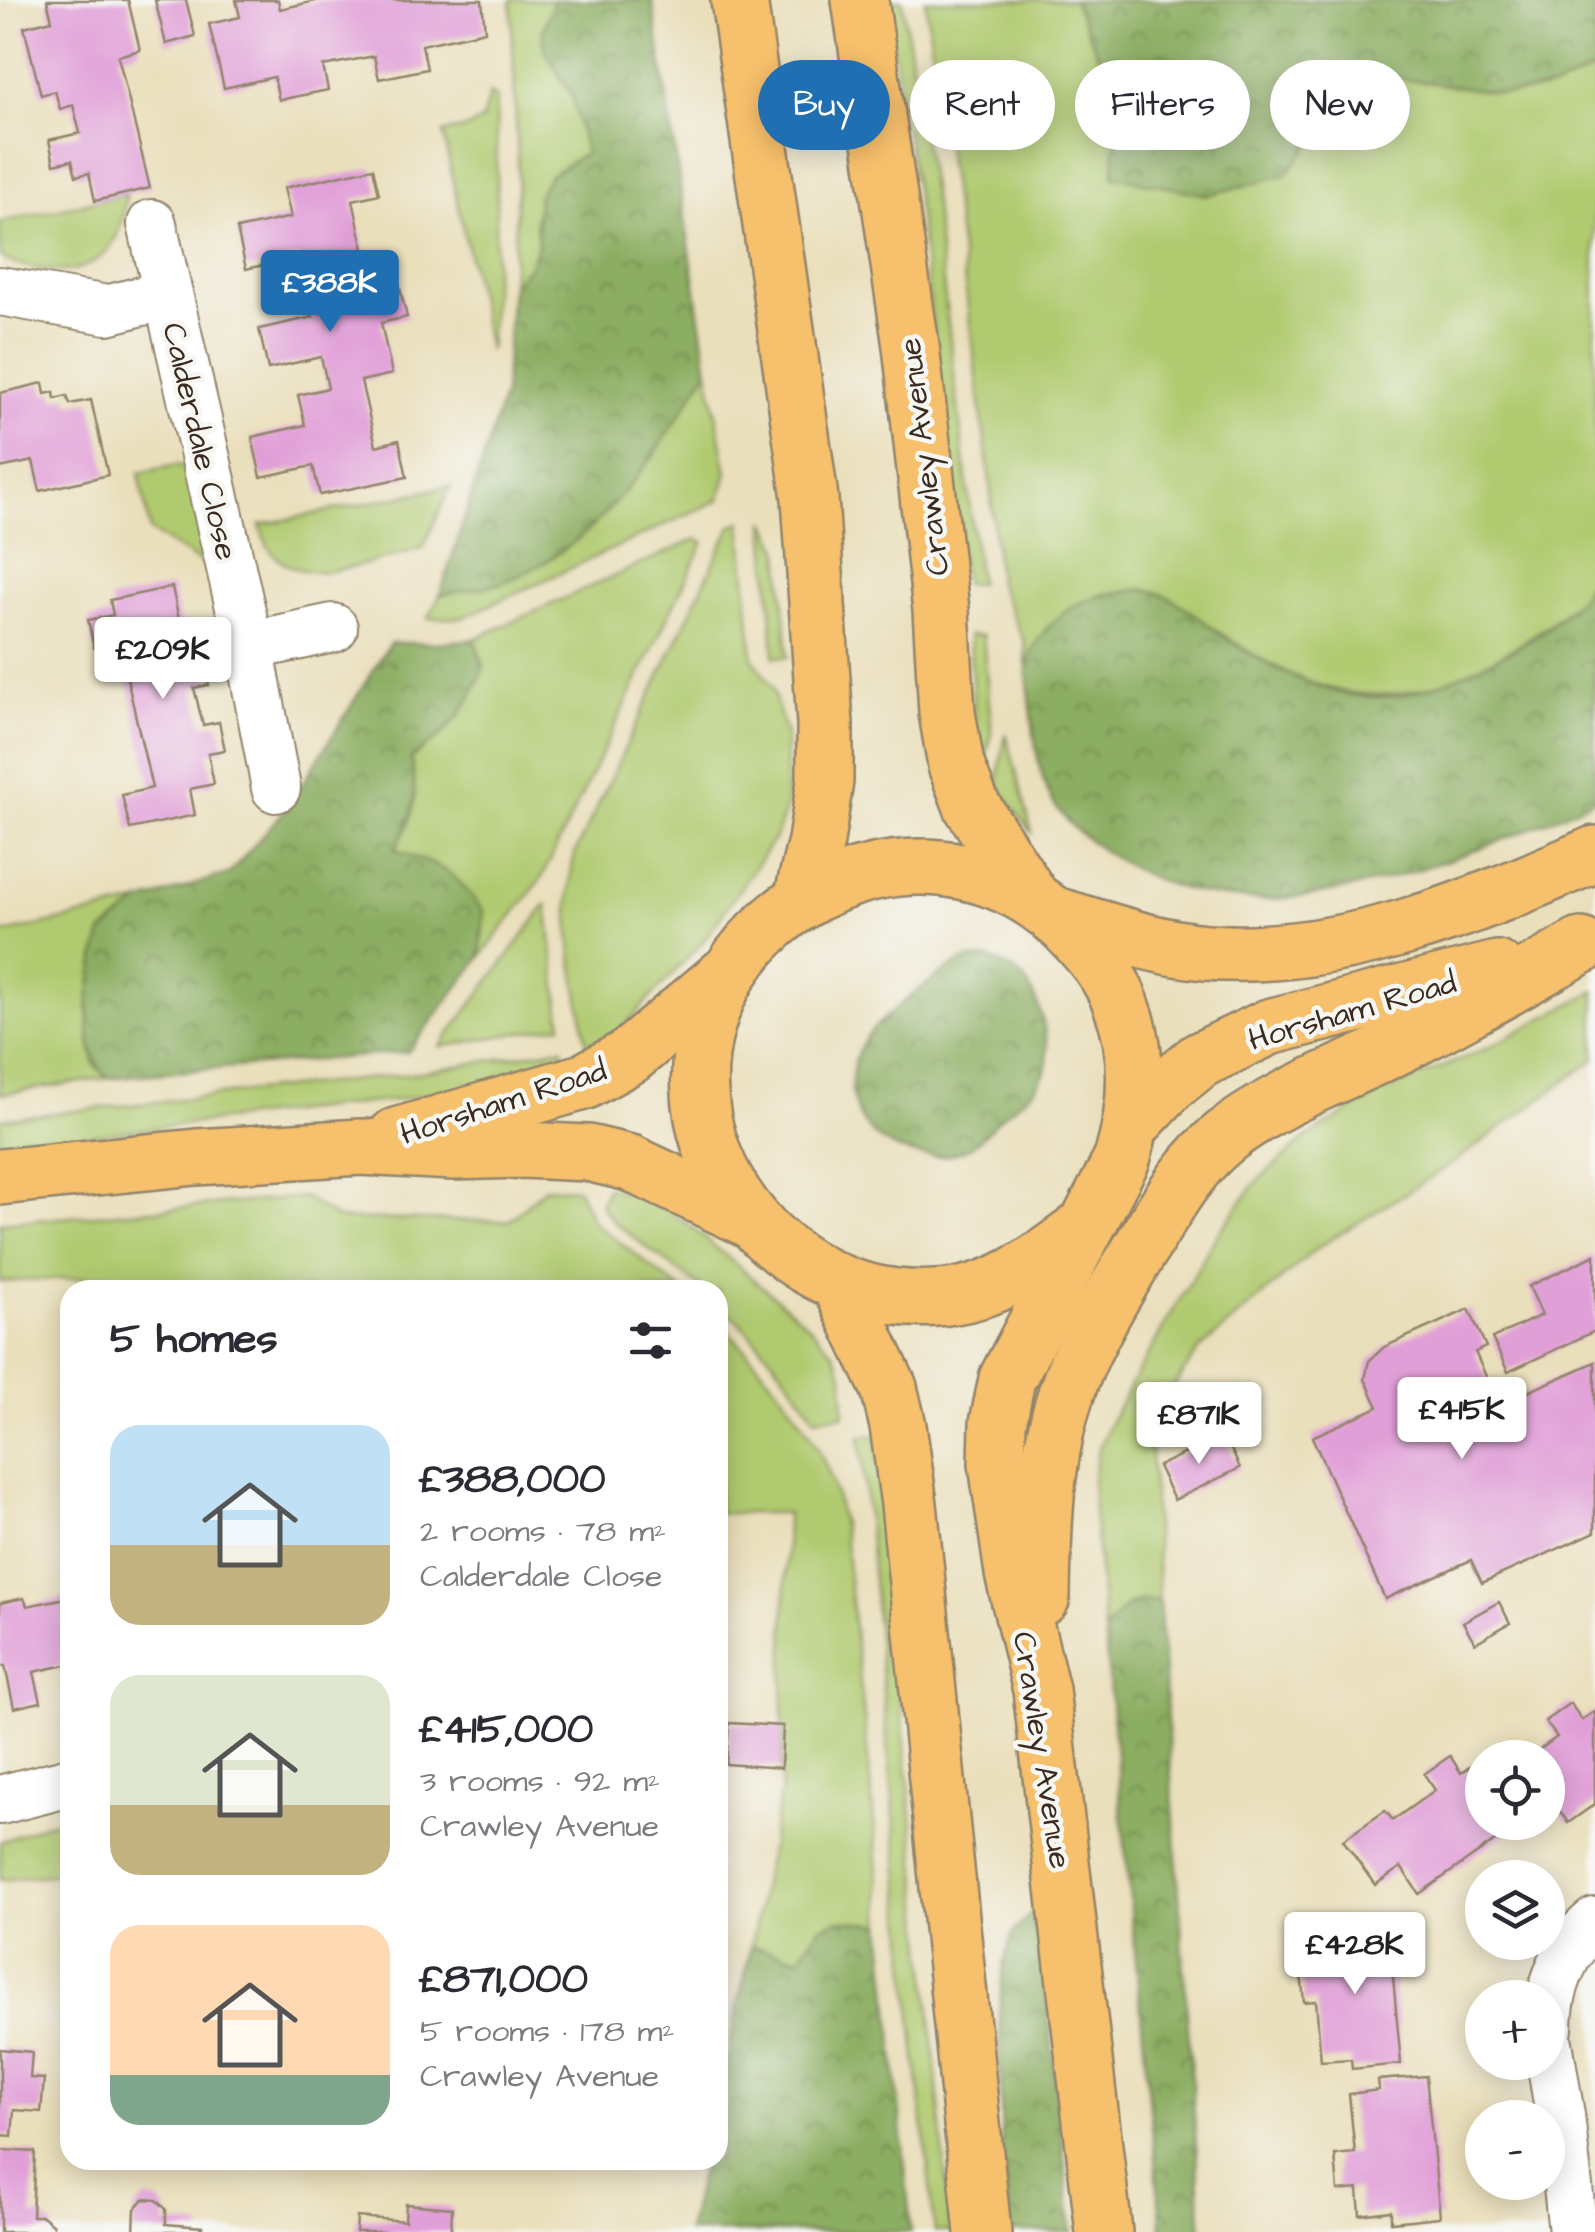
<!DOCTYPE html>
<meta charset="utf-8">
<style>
body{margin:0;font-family:"Architects Daughter",sans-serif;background:#f2f2f3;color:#2b2b33;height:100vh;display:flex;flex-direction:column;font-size:38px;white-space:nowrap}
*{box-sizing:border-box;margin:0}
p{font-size:32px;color:#7c7c81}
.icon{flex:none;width:55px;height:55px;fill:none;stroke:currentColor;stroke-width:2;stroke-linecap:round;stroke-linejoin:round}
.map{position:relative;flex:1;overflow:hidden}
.details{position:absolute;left:60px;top:1280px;width:668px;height:890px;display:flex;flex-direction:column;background:#fff;border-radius:30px;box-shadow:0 5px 25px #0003}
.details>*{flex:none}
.hud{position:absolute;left:758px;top:60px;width:688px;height:90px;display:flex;gap:20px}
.tools{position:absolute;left:1465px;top:1740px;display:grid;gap:20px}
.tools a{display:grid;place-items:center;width:100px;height:100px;border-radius:50%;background:#fff;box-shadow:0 5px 25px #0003;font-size:50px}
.price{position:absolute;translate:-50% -85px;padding:0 22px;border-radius:10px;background:#fff;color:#222;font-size:32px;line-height:65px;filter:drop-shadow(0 2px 5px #0008)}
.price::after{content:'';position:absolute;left:50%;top:60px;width:30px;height:22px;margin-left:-15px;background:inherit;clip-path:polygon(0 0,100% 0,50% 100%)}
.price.current{background:#1f6fb2;color:#fff}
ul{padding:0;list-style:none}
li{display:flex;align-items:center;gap:30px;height:250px;padding:0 50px}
li span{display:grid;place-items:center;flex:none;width:280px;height:200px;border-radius:30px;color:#555}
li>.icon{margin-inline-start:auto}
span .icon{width:120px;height:120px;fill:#fffc;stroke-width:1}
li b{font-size:42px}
h2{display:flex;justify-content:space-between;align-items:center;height:120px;padding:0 50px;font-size:42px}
.chip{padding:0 35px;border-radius:45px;background:#fff;box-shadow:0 5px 25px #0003;font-size:35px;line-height:90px}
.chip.current{background:#1f6fb2;color:#fff}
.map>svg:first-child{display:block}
.grass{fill:#b0ca70;stroke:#767a47;stroke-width:2.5}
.forest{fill:url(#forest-crowns);stroke:#646c40;stroke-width:2.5}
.building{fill:#e19fd8}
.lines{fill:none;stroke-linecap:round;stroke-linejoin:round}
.street-casing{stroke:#92846c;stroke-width:52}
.primary-casing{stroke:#92846c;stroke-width:60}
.street{stroke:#fff;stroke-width:48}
.primary{stroke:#f7c06c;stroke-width:55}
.labels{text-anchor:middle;stroke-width:9;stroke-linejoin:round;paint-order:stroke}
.street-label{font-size:32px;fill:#3b2a1e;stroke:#f6f6f2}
</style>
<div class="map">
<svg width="1595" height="2232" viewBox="0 0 1595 2232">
<defs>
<pattern id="forest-crowns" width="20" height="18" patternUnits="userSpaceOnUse" patternTransform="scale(2.5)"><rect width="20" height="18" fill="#8cae62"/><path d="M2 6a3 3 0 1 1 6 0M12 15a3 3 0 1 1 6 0" fill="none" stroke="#748e50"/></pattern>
</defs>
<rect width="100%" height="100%" fill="#f6f6f2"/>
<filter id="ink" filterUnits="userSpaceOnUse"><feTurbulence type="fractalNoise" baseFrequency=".01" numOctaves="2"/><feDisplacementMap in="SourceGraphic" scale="20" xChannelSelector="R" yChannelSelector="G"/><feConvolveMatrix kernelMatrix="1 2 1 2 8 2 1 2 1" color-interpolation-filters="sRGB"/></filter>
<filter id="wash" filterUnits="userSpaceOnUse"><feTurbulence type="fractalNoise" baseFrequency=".0048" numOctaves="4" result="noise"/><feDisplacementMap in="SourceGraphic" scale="40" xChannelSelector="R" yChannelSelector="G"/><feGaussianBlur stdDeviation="2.25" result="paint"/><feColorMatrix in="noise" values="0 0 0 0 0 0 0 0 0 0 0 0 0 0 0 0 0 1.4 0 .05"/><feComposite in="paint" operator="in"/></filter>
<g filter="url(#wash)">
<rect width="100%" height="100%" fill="#eadfbb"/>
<!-- grass -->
<g class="grass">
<polygon points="511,0 554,0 543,31 559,76 572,95 585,153 549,176 535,217 538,244 530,265 512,285 518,172"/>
<polygon points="886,0 902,0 934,206 979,583 964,584 918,209"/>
<path d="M925,0H1073L1101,61L1116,121L1114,176L1285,175L1339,111L1393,77L1508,94L1555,88L1595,69V573C1580,606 1547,626 1518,645C1376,736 1300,690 1176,603L1046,631L1026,663L1025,643L998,584L990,482L961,253Z"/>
<path d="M490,93L496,98C498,183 496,266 489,351L443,133L467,128L482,120Z"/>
<path d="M126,194C123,243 99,277 46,270C30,268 14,265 0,257V222Z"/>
<polygon points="708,370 727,473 719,500 462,618 428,618 440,595 501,582 551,556 653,457"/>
<polygon points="176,465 187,468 210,568 150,531 139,473"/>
<path d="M451,486L423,548C368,561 278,604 260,525Z"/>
<polygon points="765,520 780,549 788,657 774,657"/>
<path d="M741,522L753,658L772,687L786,735V808L775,838L705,939L614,1037L588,1052C578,986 559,919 575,853L731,527Z"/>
<path d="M696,539L704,542L541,879L480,958L484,912L395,850C416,812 418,801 411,758L443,734L484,667L474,639Z"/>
<polygon points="969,635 983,636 992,734 984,762 976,742"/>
<polygon points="1006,733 1032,832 1032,833 997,785"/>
<polygon points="139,903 102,933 94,964 88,1009 94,1064 107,1078 0,1094 0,934"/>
<polygon points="547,904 562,1025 440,1047"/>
<polygon points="1595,991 1595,1059 1446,1168 1317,1248 1199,1350 1176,1383 1159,1418 1151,1450 1159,1601 1142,1600 1104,1630 1092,1486 1098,1450 1113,1416 1215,1238 1257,1181 1307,1137 1378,1094 1483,1050"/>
<polygon points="563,1048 565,1065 503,1083 402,1099 0,1146 0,1119 410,1074"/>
<polygon points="546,1187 578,1189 592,1221 681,1290 111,1290 115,1276 0,1282 0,1223 304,1197 338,1219 509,1221"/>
<path d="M607,1188L634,1194L659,1205L689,1225L808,1325L834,1353L843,1374L844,1415L815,1418C788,1374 756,1337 718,1302V1290H704L616,1224L600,1205Z"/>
<path d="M718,1322C758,1361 805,1416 827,1468C845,1511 848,1573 853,1619C865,1721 875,1822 882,1924C832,1920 829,1916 799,1958L751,1946L781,1791L787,1513H718Z"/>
<polygon points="876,1435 951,2232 935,2232 915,2050 860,1436"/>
<polygon points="70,1820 70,1873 0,1880 0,1842 48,1823"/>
</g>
<!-- forest -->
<g class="forest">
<path d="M554,0H652L708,370C655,454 602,547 501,583C482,589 460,591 440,595L504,394L512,285L530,265L538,244L537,197L549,176L585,153L572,95L545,51L543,31Z"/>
<polygon points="1073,0 1595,0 1595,69 1555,88 1508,94 1393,77 1339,111 1285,175 1208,195 1114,176 1116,120 1101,61"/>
<path d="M1595,573V799C1503,844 1335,910 1233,898C1191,894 1149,880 1113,857C1088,841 1062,822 1049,794C1035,764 1033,723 1029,690C1028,681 1025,669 1028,661C1043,620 1078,597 1119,592C1128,591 1141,588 1149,590C1177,596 1203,622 1226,638C1276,672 1339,705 1402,695C1433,689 1465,673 1493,660C1531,643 1578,611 1595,573Z"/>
<path d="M474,639L484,667C465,716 453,727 411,758C418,800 416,812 395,850C446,869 451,867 484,912L480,958L408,1052L107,1078C75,1046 92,974 102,933L139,903L230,873L290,804L390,643H438Z"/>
<path d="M989,958C999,963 1015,969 1022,977C1040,997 1056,1055 1042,1078C1031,1097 1013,1105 998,1120C987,1132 979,1143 964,1150C933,1164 886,1152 866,1126C847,1102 848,1067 864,1041C877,1019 936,976 959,963C968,958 979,959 989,958Z"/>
<polygon points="1142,1600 1159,1601 1202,2232 1162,2232 1104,1630 1128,1605"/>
<polygon points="1037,1908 1072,2232 1010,2232 1002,2155 999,2012 1004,1961 1013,1933"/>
<polygon points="838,1920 882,1924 911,2232 687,2232 703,2160 718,2160 718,2096 751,1946 798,1958 820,1928"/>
</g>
<g id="blocks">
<!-- building -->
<g class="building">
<polygon points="47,0 128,0 140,50 118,56 150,188 95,201 89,173 76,176 72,160 54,164 49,140 80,133 73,105 60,109 55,91 41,95 24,27 52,20"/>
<polygon points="155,0 186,0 195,36 166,44"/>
<polygon points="236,0 278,0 280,9 320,0 482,0 485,31 422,45 427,69 379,79 374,56 323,66 328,90 279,100 274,77 224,88 209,24 240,17"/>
<polygon points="373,168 379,194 353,200 358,224 370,274 395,268 407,317 381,323 392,374 361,381 376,446 399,440 407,477 320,495 313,466 261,477 252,437 305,425 298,395 328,388 321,357 268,369 259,329 313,317 299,257 246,269 237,229 291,217 284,188"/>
<polygon points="43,383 45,394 54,392 55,399 67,396 70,404 91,400 108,475 40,491 33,461 0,468 0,393"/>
<polygon points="172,587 181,629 197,626 209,685 194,688 203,725 219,722 225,750 208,753 214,784 190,789 195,815 130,829 122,795 152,788 119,643 94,648 88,620 113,615 110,600"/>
<polygon points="1595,1255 1595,1331 1508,1372 1492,1338 1542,1315 1529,1286"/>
<polygon points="1469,1309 1486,1347 1475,1352 1499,1405 1595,1362 1595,1532 1482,1583 1471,1560 1385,1599 1312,1437 1378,1407 1365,1379 1369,1361 1384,1347"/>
<polygon points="1224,1435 1240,1468 1174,1500 1158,1466"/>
<polygon points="70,1597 70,1664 34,1672 41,1702 14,1708 5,1666 0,1666 0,1603 24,1598 27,1606"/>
<polygon points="1499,1602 1510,1623 1475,1643 1463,1622"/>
<polygon points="1570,1703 1582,1720 1595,1711 1595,1804 1568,1823 1548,1794 1548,1758 1528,1758 1557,1737 1545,1721"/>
<polygon points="729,1723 783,1726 781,1768 726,1764"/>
<polygon points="1450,1756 1461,1773 1482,1758 1482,1822 1522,1822 1419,1894 1401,1867 1375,1885 1343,1840 1385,1811 1393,1820 1435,1790 1424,1774"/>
<polygon points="1388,1923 1401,2064 1352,2069 1351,2059 1321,2061 1316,2001 1304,2002 1301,1974 1313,1973 1310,1941 1340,1937 1339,1928"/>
<polygon points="0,2049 32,2052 30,2078 44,2079 41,2112 14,2110 12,2136 0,2135"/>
<polygon points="1426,2076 1440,2217 1391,2222 1391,2211 1360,2215 1358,2189 1338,2191 1335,2155 1355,2153 1349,2094 1379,2090 1378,2080"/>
<polygon points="0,2150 35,2152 32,2216 42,2216 53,2225 53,2232 0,2232"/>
<polygon points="144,2199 157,2200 166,2209 166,2224 202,2227 201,2232 134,2232 135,2209"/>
<polygon points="406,2204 452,2208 451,2232 356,2232 357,2217 405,2221"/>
</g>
</g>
</g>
<g filter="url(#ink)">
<use href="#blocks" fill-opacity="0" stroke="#92846c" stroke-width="2.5"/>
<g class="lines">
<defs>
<g id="street">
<polyline points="152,224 168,294"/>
<polyline points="0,291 107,310 168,294 249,646 276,788"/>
<polyline points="249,646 333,628"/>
<polyline points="0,1800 70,1782"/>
<path d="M1548,2029C1548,1989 1563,1948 1595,1922"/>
<polyline points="1548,2043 1560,2115 1573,2232"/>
</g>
<g id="primary">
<polyline points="739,0 810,498 825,724 825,781 816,841 802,899"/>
<polyline points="860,0 911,346 941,610 947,713 956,765 972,806 1030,896"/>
<path d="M1058,916C1107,930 1156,948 1206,952C1343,962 1472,908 1595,854"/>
<polyline points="1132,1124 1169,1085 1200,1060 1269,1027 1497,969"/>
<polyline points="396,1136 583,1082 630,1056 726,975"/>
<polyline points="0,1177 196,1157 361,1147 453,1152 522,1150 588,1153 630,1163 749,1219"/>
<path d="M1084,1228C1039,1262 995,1295 937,1298C764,1309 638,1122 731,971C754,935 789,905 827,888C916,847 1015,867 1080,941C1097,960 1112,979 1121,1004C1141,1055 1137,1108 1122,1159L1007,1379L998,1423L997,1464L1013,1573L1041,1690L1104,2232"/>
<polyline points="841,1286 889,1388 898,1426 909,1504 983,2232"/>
<path d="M1042,1597C1043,1518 1045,1438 1077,1365C1096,1321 1122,1280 1147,1238C1169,1202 1191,1163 1226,1136C1279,1096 1335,1077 1394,1048C1458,1017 1519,981 1581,946"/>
</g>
</defs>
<!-- street casing -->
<use href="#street" class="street-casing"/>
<!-- primary casing -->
<use href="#primary" class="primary-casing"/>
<!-- street -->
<use href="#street" class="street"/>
<!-- primary -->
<use href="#primary" class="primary"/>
</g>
</g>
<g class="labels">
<!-- street labels -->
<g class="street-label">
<text transform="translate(201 441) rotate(77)" y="11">Calderdale Close</text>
<text transform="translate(923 457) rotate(-97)" y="11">Crawley Avenue</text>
<text transform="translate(1352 1010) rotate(-16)" y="11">Horsham Road</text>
<text transform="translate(503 1101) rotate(-18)" y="11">Horsham Road</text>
<text transform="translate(1043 1750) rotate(81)" y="11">Crawley Avenue</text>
</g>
</g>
</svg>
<div class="tools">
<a><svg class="icon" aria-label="locate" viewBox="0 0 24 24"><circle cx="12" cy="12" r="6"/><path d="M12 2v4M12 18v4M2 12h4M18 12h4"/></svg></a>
<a><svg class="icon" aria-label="layers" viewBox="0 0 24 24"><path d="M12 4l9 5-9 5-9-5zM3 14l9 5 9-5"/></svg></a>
<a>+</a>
<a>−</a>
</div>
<b class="price current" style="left:330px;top:335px">£388K</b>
<b class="price" style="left:163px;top:702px">£209K</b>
<b class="price" style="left:1462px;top:1462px">£415K</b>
<b class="price" style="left:1199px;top:1467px">£871K</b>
<b class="price" style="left:1355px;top:1997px">£428K</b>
<div class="hud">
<a class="chip current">Buy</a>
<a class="chip">Rent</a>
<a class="chip">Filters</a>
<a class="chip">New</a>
</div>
<section class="details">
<h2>5 homes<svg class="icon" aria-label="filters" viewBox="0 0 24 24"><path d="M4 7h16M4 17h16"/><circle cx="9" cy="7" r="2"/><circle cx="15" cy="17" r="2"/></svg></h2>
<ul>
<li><span style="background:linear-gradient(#bfe0f5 60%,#c2b280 0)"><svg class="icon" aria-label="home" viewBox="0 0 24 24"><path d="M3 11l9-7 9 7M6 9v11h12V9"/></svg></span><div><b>£388,000</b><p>2 rooms · 78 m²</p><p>Calderdale Close</p></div></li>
<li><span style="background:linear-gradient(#dfe7d0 65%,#c2b280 0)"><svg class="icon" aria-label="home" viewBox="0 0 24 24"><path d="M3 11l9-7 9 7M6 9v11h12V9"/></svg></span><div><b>£415,000</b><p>3 rooms · 92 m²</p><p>Crawley Avenue</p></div></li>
<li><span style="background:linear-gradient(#ffd9b3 75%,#7fa58c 0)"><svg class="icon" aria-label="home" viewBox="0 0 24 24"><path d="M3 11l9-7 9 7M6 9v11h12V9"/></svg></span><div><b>£871,000</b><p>5 rooms · 178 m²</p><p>Crawley Avenue</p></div></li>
</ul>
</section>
</div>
